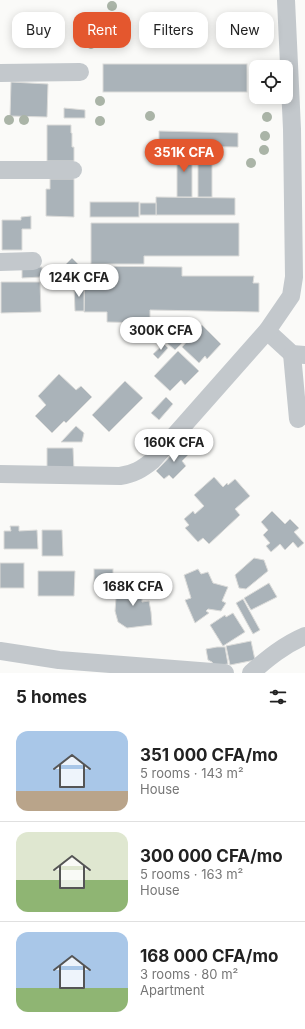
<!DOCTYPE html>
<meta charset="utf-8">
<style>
body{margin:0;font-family:Inter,sans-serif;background:#f2f2f2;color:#222;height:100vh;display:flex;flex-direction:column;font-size:15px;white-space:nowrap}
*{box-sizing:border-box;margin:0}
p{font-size:13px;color:#767676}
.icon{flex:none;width:22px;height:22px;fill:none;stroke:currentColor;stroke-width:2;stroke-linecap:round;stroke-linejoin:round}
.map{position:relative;height:673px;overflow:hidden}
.details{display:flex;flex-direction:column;background:#fff;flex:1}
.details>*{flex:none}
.top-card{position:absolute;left:12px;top:12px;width:281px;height:36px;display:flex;gap:8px}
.controls{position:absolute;left:249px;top:60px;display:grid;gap:8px}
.controls a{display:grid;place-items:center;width:44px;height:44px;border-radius:8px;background:#fff;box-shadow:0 2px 10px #0003;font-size:20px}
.price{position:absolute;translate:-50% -34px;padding:0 9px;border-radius:14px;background:#fff;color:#222;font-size:13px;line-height:26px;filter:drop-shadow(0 1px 2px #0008)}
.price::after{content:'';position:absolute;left:50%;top:24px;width:12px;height:9px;margin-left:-6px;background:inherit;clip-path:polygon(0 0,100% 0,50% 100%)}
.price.current{background:#e4572e;color:#fff}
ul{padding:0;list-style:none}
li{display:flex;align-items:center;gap:12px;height:100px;padding:0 16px}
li+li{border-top:1px solid #e0e0e0}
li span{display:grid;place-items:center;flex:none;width:112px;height:80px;border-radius:12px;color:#555}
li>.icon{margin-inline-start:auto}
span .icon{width:48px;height:48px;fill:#fffc;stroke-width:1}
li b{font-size:17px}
h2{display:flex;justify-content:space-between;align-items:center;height:48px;padding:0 16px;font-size:17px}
.tag{padding:0 14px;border-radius:12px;background:#fff;box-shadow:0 2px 10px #0003;font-size:14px;line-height:36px}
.tag.current{background:#e4572e;color:#fff}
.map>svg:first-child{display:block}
.building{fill:#aab3b9;stroke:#dcdcda}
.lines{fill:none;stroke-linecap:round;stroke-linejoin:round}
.minor{stroke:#c3c8cc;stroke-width:18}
.tree{fill:#aab4a7}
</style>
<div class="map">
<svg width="305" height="673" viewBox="0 0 305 673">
<rect width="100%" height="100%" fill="#fafaf8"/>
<!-- building -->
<g class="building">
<rect x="253" y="19" width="15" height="11"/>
<rect x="103" y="64" width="144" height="28"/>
<polygon points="11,82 48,84 47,117 10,116"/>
<polygon points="64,108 85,110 85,118 64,118"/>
<polygon points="47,125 71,125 71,133 72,133 72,147 74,147 74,161 47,161"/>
<polygon points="159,131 238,133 238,147 159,146"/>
<polygon points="177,148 192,149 192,197 177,197"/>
<rect x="198" y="149" width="14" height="48"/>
<polygon points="50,179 74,179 74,217 46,216 46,189 50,189"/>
<polygon points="156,197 235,198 235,215 156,215"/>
<rect x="90" y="202" width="49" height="15"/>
<rect x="140" y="203" width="16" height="12"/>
<polygon points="31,216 31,229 22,229 22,250 2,250 2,220 21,220 21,217"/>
<polygon points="91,223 239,223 239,256 144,256 144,264 91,264"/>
<polygon points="72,258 84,270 71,283 59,271"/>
<polygon points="85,266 182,267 182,276 254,276 253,283 259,283 259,312 150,310 150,323 107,322 107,312 84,312"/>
<polygon points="22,267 42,267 42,277 22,278"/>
<polygon points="1,282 40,282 41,312 1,313"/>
<polygon points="74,285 84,285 84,311 75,311"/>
<polygon points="190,320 196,326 183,340 177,334"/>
<polygon points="202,325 221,344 207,359 205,356 199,363 182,347"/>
<polygon points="175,334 183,342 175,350 167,343"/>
<polygon points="164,344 168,348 158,359 153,354"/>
<polygon points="178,351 199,371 185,385 181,380 170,391 154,376"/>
<polygon points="59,374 76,390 81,386 92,397 66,423 64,421 52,433 35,416 46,405 38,396"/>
<polygon points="125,381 143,398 109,432 92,415"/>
<polygon points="166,397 173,404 159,420 151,413"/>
<polygon points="76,426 84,433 82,442 61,442"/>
<polygon points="182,444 191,452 182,461 186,466 173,479 169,475 164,479 156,471"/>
<polygon points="47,448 73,448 74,470 47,470"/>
<polygon points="214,477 223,487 227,483 228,485 235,479 250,496 235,509 240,515 209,544 203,538 198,542 185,528 189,525 184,519 193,511 195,514 204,506 194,495"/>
<polygon points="272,511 285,524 290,519 299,528 294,532 304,543 298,548 293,542 285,550 280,544 271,552 266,546 270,543 263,535 268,530 261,522"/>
<polygon points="10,526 19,526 19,531 37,530 38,549 4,549 4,531 11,531"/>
<polygon points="42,530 62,530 63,556 42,556"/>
<polygon points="254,558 264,560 268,571 246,589 239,588 235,575"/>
<rect x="0" y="563" width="24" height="25"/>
<rect x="94" y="569" width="19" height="15"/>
<polygon points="198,569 201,574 208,572 213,583 228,587 222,601 226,603 221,611 208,609 206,611 209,613 195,623 185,600 191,598 184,575"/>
<polygon points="38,571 75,571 74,596 38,596"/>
<polygon points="269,583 277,597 251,610 244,598"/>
<polygon points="146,586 149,589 150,594 142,599 142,602 149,601 151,612 152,625 127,628 118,622 115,611 116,598 118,598 118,589"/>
<polygon points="243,599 260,630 253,634 236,603"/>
<polygon points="233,613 245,632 223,646 210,625 225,615 226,617"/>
<polygon points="251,641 255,660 230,665 226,646"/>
<polygon points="217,647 225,647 228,664 214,666 212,662 208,660 206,649"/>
</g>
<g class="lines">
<!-- minor -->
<g class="minor">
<polyline points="0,73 80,72"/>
<polyline points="0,170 73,170"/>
<polyline points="0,262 33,261"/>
<polyline points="267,331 292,354 305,355"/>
<polyline points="292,354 298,419"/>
<path d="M0,474L120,476C134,474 142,469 152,461L267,331L291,296L294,277L292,129L286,0"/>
<polyline points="0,651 59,660 225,673"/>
<path d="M251,673C268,658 284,645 305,636"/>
</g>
</g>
<!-- trees -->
<g class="tree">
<circle cx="112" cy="6" r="5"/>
<circle cx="100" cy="20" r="5"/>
<circle cx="91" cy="44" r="5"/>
<circle cx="100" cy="101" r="5"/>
<circle cx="150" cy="116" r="5"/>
<circle cx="267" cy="117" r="5"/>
<circle cx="9" cy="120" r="5"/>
<circle cx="24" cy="120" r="5"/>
<circle cx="100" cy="121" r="5"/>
<circle cx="265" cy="136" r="5"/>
<circle cx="264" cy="150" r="5"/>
<circle cx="251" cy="163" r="5"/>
</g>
</svg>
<div class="controls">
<a><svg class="icon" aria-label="locate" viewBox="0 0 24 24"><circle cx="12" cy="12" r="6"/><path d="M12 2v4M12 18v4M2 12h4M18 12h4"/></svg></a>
</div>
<b class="price current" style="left:184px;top:173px">351K CFA</b>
<b class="price" style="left:79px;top:298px">124K CFA</b>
<b class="price" style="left:161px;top:351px">300K CFA</b>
<b class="price" style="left:174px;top:463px">160K CFA</b>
<b class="price" style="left:133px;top:607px">168K CFA</b>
<div class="top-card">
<a class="tag">Buy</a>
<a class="tag current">Rent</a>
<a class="tag">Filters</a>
<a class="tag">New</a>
</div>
</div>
<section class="details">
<h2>5 homes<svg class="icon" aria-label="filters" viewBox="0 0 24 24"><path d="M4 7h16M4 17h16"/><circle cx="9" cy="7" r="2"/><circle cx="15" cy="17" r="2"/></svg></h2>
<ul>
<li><span style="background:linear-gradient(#a9c7e8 75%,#b9a48a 0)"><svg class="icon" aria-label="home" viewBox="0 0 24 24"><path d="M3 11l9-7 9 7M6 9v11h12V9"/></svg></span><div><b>351 000 CFA/mo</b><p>5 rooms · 143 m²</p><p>House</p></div></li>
<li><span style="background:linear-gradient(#dfe7d0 60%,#8fb573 0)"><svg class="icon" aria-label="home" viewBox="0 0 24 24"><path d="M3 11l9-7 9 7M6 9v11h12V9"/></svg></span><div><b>300 000 CFA/mo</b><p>5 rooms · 163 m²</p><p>House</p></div></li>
<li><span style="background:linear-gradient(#a9c7e8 70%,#8fb573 0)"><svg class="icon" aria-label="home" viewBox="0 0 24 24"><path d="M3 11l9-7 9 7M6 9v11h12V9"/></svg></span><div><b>168 000 CFA/mo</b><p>3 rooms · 80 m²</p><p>Apartment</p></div></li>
</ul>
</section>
